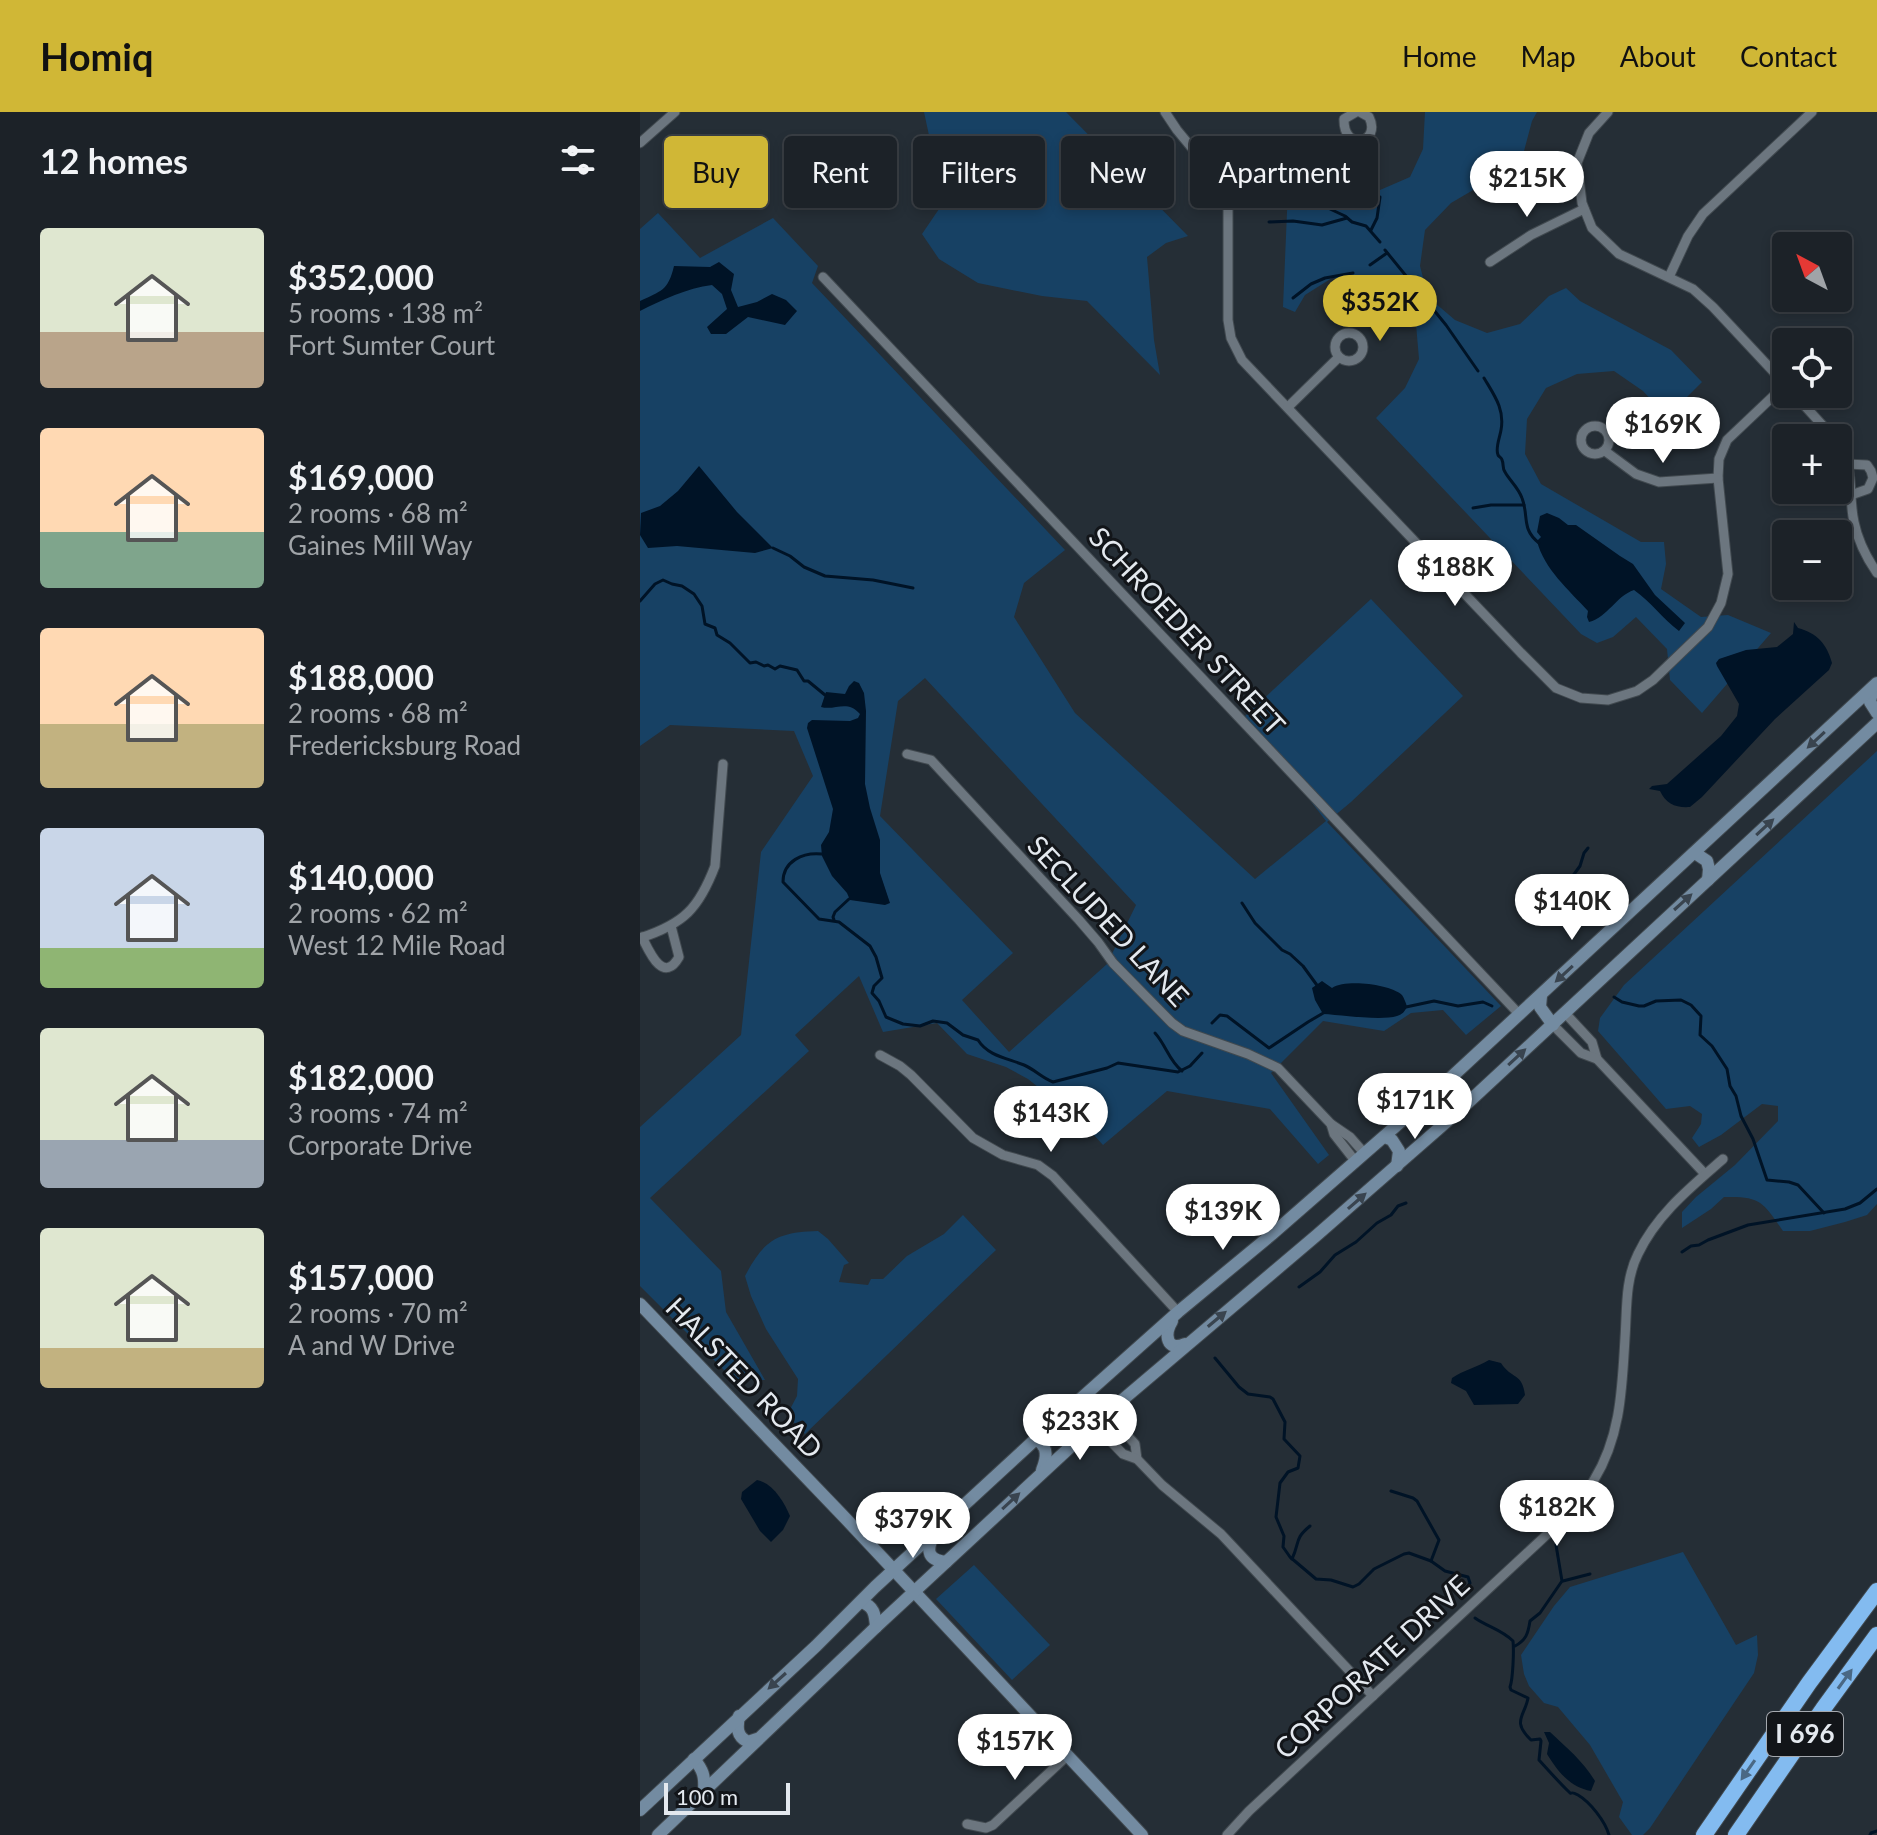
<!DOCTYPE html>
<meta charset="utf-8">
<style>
body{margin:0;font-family:Lato,sans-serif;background:#292f34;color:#f1f3f6;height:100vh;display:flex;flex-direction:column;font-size:30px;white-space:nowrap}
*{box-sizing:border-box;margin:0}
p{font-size:26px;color:#a0a4a8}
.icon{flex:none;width:44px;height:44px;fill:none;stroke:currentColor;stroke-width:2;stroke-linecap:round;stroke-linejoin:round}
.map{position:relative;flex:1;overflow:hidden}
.drawer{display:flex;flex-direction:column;background:#1c2228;width:640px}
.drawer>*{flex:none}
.hud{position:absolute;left:24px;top:24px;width:760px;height:72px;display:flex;gap:16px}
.needle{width:52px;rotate:319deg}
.controls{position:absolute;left:1132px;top:120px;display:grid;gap:16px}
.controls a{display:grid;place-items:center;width:80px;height:80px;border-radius:8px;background:#1c2228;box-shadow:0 4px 12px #0003,0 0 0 2px #3a3f45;font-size:40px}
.scale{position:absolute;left:24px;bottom:20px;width:126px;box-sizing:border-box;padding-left:8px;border:4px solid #e4e9ef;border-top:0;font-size:22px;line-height:28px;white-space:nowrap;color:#e4e9ef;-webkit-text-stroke:6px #121519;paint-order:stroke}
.price{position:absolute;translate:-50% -68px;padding:0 18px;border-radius:28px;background:#fff;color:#222;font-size:26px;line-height:52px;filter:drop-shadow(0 2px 4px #0008)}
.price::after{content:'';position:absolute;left:50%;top:48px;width:24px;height:18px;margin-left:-12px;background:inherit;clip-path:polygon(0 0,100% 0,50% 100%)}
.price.selected{background:#d0b736;color:#111}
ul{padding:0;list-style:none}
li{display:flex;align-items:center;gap:24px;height:200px;padding:0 40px}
li span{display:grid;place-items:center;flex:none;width:224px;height:160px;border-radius:8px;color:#555}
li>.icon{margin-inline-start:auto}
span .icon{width:96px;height:96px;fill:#fffc;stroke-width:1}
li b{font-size:34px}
h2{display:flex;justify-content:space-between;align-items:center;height:96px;padding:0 40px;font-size:34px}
.tag{padding:0 28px;border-radius:8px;background:#1c2228;box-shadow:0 4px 12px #0003,0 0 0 2px #3a3f45;font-size:28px;line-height:72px}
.tag.selected{background:#d0b736;color:#111}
header{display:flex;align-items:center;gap:48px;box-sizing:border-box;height:112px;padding:0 40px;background:#d0b736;color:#111}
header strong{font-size:38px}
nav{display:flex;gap:44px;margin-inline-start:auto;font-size:28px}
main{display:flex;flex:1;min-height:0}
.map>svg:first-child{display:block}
.green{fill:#174164;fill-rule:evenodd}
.water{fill:#001326}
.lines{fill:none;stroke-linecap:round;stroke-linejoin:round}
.stream{stroke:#001326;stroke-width:3}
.street-casing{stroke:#41494f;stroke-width:11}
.secondary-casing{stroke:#41494f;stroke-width:14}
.highway-casing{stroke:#41494f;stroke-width:18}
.street{stroke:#6c767f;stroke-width:9}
.secondary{stroke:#738ba1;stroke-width:12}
.highway{stroke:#83bbf0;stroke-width:16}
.oneway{fill:#39444f}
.oneway2{fill:#4a6884}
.labels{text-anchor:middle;stroke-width:6;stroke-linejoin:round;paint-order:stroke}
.shield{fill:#121519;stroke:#a5a9af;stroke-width:2}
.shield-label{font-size:26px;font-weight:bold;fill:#e4e9ef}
.street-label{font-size:28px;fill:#e4e9ef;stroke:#121519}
</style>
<header>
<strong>Homiq</strong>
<nav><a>Home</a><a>Map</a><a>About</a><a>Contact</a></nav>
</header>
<main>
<section class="drawer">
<h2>12 homes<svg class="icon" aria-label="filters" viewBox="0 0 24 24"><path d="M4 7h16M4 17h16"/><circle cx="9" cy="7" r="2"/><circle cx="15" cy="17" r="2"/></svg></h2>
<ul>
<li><span style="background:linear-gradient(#dfe7d0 65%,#b9a48a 0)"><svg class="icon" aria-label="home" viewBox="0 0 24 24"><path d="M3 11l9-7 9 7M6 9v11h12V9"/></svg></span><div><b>$352,000</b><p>5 rooms · 138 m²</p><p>Fort Sumter Court</p></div></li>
<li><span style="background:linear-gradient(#ffd9b3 65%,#7fa58c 0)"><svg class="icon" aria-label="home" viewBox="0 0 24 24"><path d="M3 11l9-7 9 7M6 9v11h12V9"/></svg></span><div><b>$169,000</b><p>2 rooms · 68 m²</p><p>Gaines Mill Way</p></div></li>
<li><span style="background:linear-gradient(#ffd9b3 60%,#c2b280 0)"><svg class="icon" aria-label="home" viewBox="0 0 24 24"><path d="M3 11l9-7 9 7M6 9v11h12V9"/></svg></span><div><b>$188,000</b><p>2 rooms · 68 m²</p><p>Fredericksburg Road</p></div></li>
<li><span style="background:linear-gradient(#c9d6e8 75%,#8fb573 0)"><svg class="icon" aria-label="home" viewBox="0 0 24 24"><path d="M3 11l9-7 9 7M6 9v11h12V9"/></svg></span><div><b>$140,000</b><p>2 rooms · 62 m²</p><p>West 12 Mile Road</p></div></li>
<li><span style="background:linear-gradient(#dfe7d0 70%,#9aa5b1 0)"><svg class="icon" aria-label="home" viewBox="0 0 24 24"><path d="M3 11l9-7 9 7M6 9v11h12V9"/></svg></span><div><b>$182,000</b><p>3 rooms · 74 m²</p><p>Corporate Drive</p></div></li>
<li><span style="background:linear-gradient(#dfe7d0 75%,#c2b280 0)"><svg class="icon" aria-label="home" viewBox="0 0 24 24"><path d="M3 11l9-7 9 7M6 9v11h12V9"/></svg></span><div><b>$157,000</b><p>2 rooms · 70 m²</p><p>A and W Drive</p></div></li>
</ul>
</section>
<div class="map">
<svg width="1237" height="1723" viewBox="0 0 1237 1723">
<rect width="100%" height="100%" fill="#252e36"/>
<!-- green -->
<g class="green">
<polygon points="284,0 426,0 548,124 526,131 507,145 514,228 520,263 447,189 402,184 338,171 299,147 282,122 314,75 293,42"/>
<polygon points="785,0 897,0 892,9 876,69 840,74 811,91 785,118 780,154 788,185 815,208 847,221 880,212 909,184 926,176 940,189 1031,238 1062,270 1027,305 1003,279 974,259 937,262 906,276 887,307 885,342 901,372 1001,430 1024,430 1026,452 1021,477 1061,505 1088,503 1131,521 1062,601 1030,568 1027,537 996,505 973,525 957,531 941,522 736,306 765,276 779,247 776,212 757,183 726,169 692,166 665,183 655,200 643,195 649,53 701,85 740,78 770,65 783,37"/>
<path d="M18,101L60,146L133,106L178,154L172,171L425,438L384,471L374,505L435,601L615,767L686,709L605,604L731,487L823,584L711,690L687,710L861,894L826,923L803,898L771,901L744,919L683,909L631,961L689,1043L678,1052L630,997L527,979L463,1033L442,1010L388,967L366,955L327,942L297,911L243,920L219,864L155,923L169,939L10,1086L81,1159L86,1200L125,1268L93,1267L0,1174V1015L101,923L121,740L173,664L154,619L30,613L0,634V117ZM285,566L496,793L467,852L369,940L322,888L373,841L240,704L258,589Z"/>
<path d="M1237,639V1092L1227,1103L1205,1110L1170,1119H1143C1123,1090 1121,1084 1084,1085L1071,1097L1042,1116V1100L1056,1085L1095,1053L1138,1009V994L1122,992L1081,1023L1059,1035L1052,1026L1061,1012L1062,1002L1050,994L1026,997L958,919L960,906L984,873Z"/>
<path d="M323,1103L356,1138L165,1322L147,1303L157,1284L158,1267L126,1217L111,1184L105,1164C124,1128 137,1120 178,1119L188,1127L209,1151L204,1153L199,1170L228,1173L231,1167H243L267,1144L304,1122Z"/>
<polygon points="1043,1440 1096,1533 1117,1523 1118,1543 1114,1561 1010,1716 1003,1723 992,1723 979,1705 983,1690 950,1633 918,1595 904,1591 889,1574 884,1562 881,1543 914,1494 930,1475"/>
<polygon points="334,1453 410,1533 372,1568 296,1487"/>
</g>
<!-- water -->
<g class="water">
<path d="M79,150L94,162L91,178L98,195L117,190L132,182L146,188L157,199L145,213L108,205L86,222H71L67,215L87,197L82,182L72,173C47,176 22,188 0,199V189C21,179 28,179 34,154L70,155Z"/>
<polygon points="59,354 97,400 133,436 115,441 37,434 8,436 0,423 1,401 20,394 38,379"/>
<path d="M907,401L919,406L928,413H936L980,444L993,452L1015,483L1045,511L1039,519C1023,507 1011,490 994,478C976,484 968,505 949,510L947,505L948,499C929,478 904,457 897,429L901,425L897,420L900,404Z"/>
<path d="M1154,510L1158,516C1177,521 1187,532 1192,551L1189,558L1135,607L1062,685L1050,695C1036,696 1026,692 1020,679L1009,677L1012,674L1027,672L1081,624L1097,604L1099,592L1077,554L1076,551L1079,547L1106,538L1137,535L1153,522Z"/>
<path d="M214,569L219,571L224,581L226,599L225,672L230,696L240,728V761L250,791L245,793L210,788L207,781L192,764L182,744L181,733L189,720L193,697L167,616L168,611L172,608L210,609L218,606L220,602C207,587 195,599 181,595L186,580L205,582L209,574Z"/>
<path d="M682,869L692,876C706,867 749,872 762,883C764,886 766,891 767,895C764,900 763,902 757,904C741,909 702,903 683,902L675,888L672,876Z"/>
<path d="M849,1248L861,1251C872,1268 882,1260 885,1283L878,1292L834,1293L826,1279L811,1271L812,1266C824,1258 837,1255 849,1248Z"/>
<path d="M117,1368C133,1371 144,1390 150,1404L143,1418L131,1430L120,1419L101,1387L102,1380Z"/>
<path d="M904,1620H910C927,1636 943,1649 955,1669L951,1679C930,1675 918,1660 907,1642L909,1631Z"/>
</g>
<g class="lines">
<!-- stream -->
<g class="stream">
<polyline points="690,97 705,104 712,110 726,114 740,130"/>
<polyline points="629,110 653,109 682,113 707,106"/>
<polyline points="731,118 737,106 740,85"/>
<polyline points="745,138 806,213 838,259"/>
<polyline points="730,153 747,141"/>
<polyline points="653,186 671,172 685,166 713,161"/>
<path d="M844,266C854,283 865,297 861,318C860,325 855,336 858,343C859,345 862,346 862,348C864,352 862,356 865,360C870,369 878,375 882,386C889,404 881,417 899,431"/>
<polyline points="833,396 851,393 884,393"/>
<polyline points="133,436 150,444 164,455 185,464 233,468 273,476"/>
<polyline points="0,489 15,472 23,468 32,472 42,474 54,482 62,494 65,512 75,516 77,523 90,531 110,551 116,550 124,554 128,553 135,557 140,554 157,558 164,569 168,569 185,583"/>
<path d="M182,742C163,740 143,749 143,770L179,807L199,810L230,834L236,845L242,866L234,874L232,881L239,889L246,905L263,912L280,914L293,909L307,911L323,923L338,928C348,944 367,946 384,953C394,957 402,966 413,970L467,956L478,951L538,960L550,954L562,941"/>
<polyline points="602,791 615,811 642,838 650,842 663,854 679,876"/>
<polyline points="194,808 193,805 195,800 209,787"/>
<polyline points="936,815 922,800 918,789 923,784 924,776 940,754 944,741 948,736"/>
<polyline points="974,885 982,890 999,894 1004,894 1016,889 1041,888 1051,893 1061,904 1060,923 1072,934 1087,957 1090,974 1096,984 1101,1004 1113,1027 1127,1068 1149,1070 1158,1073 1184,1101"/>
<polyline points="766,895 794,889 818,894 843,890 852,894"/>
<polyline points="572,911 580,903 587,904 629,936 668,910 685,900"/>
<path d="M515,921C526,933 529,949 542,959"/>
<polyline points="1042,1140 1051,1134 1059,1133 1068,1128 1108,1113 1205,1097 1220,1091 1237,1077"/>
<polyline points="659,1175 680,1160 695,1143 716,1130 737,1111 751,1103 758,1094 766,1091"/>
<polyline points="575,1246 599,1275 608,1282 630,1285 633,1287 645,1310 644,1327 660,1344 658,1356 648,1360 640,1371 636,1405 644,1424 643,1435 650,1445 676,1467 691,1468 713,1475 719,1472 734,1457 764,1442 769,1441 791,1449 805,1459 828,1465 830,1471 823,1483"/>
<polyline points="751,1379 773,1386 777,1389 799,1428 791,1449"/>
<path d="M652,1447C660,1430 654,1427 670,1414"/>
<polyline points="923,1469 950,1462"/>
<path d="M835,1506C848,1515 862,1518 873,1529C874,1538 873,1567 870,1575L871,1578L888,1586C885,1604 871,1609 891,1628L900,1627L901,1629L899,1648C908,1658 917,1668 926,1677C935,1686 927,1677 938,1683C950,1690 965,1709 969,1723"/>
<path d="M875,1534C886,1528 888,1522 890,1509L900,1501L922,1469L916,1433"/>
<polyline points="1230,1723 1231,1721 1237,1719"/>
</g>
<defs>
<g id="street">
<polyline points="525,0 537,18 580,70 588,89 588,208 591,226 602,248 881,541 916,576 941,586 968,588 997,579 1013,568 1068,515 1081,491 1088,462 1078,366 1079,347 1087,328 1145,273"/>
<path d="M716,0L704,7C703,41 742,31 729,5L720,0"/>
<polyline points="968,0 949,21 937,51 942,91 952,116 979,142 1053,177 1073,195 1146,273"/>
<polyline points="0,31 35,0"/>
<polyline points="850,150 891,123 944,97"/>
<polyline points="183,165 880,903"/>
<polyline points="1029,165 1048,124 1063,102 1172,0"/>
<circle cx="709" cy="235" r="14"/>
<polyline points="1154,282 1194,326"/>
<polyline points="648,295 699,245"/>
<circle cx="955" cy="328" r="14"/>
<path d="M1198,331C1215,354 1208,384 1214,410C1218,429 1226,445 1237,461"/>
<polyline points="965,339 996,362 1019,370 1078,366"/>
<polyline points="1207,352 1227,353 1231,359 1233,366 1228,377 1211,383"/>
<polyline points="267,642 291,648 439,808 458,830 473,851 532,911 543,919 608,942 638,956 691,1012 710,1025 725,1042"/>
<path d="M2,825C9,839 23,873 39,845L31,814"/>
<path d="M0,826C44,812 59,796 75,754L83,652"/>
<polyline points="925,901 952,930 957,947"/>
<polyline points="913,913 941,941 957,947 1065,1062"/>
<polyline points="240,943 260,954 271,963 333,1026 363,1043 398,1053 413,1064 538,1200"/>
<polyline points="691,1012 694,1022 716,1050"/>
<polyline points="467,1301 495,1332 497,1347"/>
<polyline points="454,1312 483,1342 497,1347 522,1373 581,1422 733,1584"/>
<polyline points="327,1712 346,1716 353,1713 427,1644"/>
<path d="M587,1723L609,1699L929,1402C937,1391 947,1380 954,1368C981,1324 982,1276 985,1226C987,1197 985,1168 998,1142C1017,1102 1051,1075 1083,1047"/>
</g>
<g id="secondary">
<polyline points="1233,575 1230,590 1237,601"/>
<polyline points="1055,741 1067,749 1069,757 1068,768"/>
<polyline points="901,884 900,895 913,913"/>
<polyline points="803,975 798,983 798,994 806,1002 818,999"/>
<polyline points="745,1025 752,1028 759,1039 757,1054"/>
<polyline points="0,1192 207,1408 502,1723"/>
<path d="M532,1209C524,1222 526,1240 545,1232"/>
<path d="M395,1327C409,1334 407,1346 402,1358"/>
<path d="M293,1425C286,1439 288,1448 306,1450"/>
<path d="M221,1490C234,1494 235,1502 236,1515"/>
<path d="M99,1604C97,1615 96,1624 108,1630L117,1627"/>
<path d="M54,1647C63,1658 65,1664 64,1678"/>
<polyline points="0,1698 176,1534 235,1475 399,1324 538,1200 631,1123 804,972 1237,571"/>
<polyline points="18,1723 236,1515 467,1301 677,1123 820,998 1237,611"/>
</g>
<g id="highway">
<polyline points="1064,1723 1169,1571 1237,1479"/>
<polyline points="1096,1723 1183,1597 1237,1523"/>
</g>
</defs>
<!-- street casing -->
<use href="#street" class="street-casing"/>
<!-- secondary casing -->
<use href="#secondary" class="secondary-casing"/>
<!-- highway casing -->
<use href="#highway" class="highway-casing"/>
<!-- street -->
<use href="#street" class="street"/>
<!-- secondary -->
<use href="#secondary" class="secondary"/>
<!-- highway -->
<use href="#highway" class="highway"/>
</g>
<!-- one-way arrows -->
<defs><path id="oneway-solid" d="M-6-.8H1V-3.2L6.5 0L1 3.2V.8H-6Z" transform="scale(2)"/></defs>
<g class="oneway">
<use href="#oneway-solid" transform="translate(1176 628) rotate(137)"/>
<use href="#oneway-solid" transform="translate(1125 715) rotate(-43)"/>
<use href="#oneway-solid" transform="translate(1043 790) rotate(-42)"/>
<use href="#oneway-solid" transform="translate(924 862) rotate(137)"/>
<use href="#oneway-solid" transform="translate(877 945) rotate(-43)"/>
<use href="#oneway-solid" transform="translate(717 1089) rotate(-41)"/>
<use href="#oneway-solid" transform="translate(577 1207) rotate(-40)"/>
<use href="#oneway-solid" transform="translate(371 1389) rotate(-43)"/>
<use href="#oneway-solid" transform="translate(137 1569) rotate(138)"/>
</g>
<g class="oneway2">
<use href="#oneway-solid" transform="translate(1205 1567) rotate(-54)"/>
<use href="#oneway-solid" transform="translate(1108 1658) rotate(125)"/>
</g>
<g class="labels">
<!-- shield labels -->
<rect class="shield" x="1127" y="1600" width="76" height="44" rx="6"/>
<g class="shield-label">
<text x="1165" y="1631">I 696</text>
</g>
<!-- street labels -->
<g class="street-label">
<text transform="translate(547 519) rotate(47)" y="10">SCHROEDER STREET</text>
<text transform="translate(468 809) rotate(47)" y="10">SECLUDED LANE</text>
<text transform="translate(104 1266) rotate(46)" y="10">HALSTED ROAD</text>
<text transform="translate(732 1555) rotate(-43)" y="10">CORPORATE DRIVE</text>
</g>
</g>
</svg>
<div class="controls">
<a><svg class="needle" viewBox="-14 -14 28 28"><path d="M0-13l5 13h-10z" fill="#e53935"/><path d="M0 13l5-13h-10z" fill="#a0a4a8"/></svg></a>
<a><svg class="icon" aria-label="locate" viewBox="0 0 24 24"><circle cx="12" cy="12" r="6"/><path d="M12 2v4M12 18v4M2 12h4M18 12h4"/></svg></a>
<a>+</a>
<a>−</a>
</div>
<div class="scale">100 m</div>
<b class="price" style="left:887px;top:107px">$215K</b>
<b class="price selected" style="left:740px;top:231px">$352K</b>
<b class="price" style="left:1023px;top:353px">$169K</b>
<b class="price" style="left:815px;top:496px">$188K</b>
<b class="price" style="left:932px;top:830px">$140K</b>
<b class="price" style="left:775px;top:1029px">$171K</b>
<b class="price" style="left:411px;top:1042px">$143K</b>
<b class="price" style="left:583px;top:1140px">$139K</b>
<b class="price" style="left:440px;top:1350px">$233K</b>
<b class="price" style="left:917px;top:1436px">$182K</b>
<b class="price" style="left:273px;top:1448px">$379K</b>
<b class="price" style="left:375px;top:1670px">$157K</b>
<div class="hud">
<a class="tag selected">Buy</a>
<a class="tag">Rent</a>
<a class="tag">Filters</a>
<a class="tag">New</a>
<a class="tag">Apartment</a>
</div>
</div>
</main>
